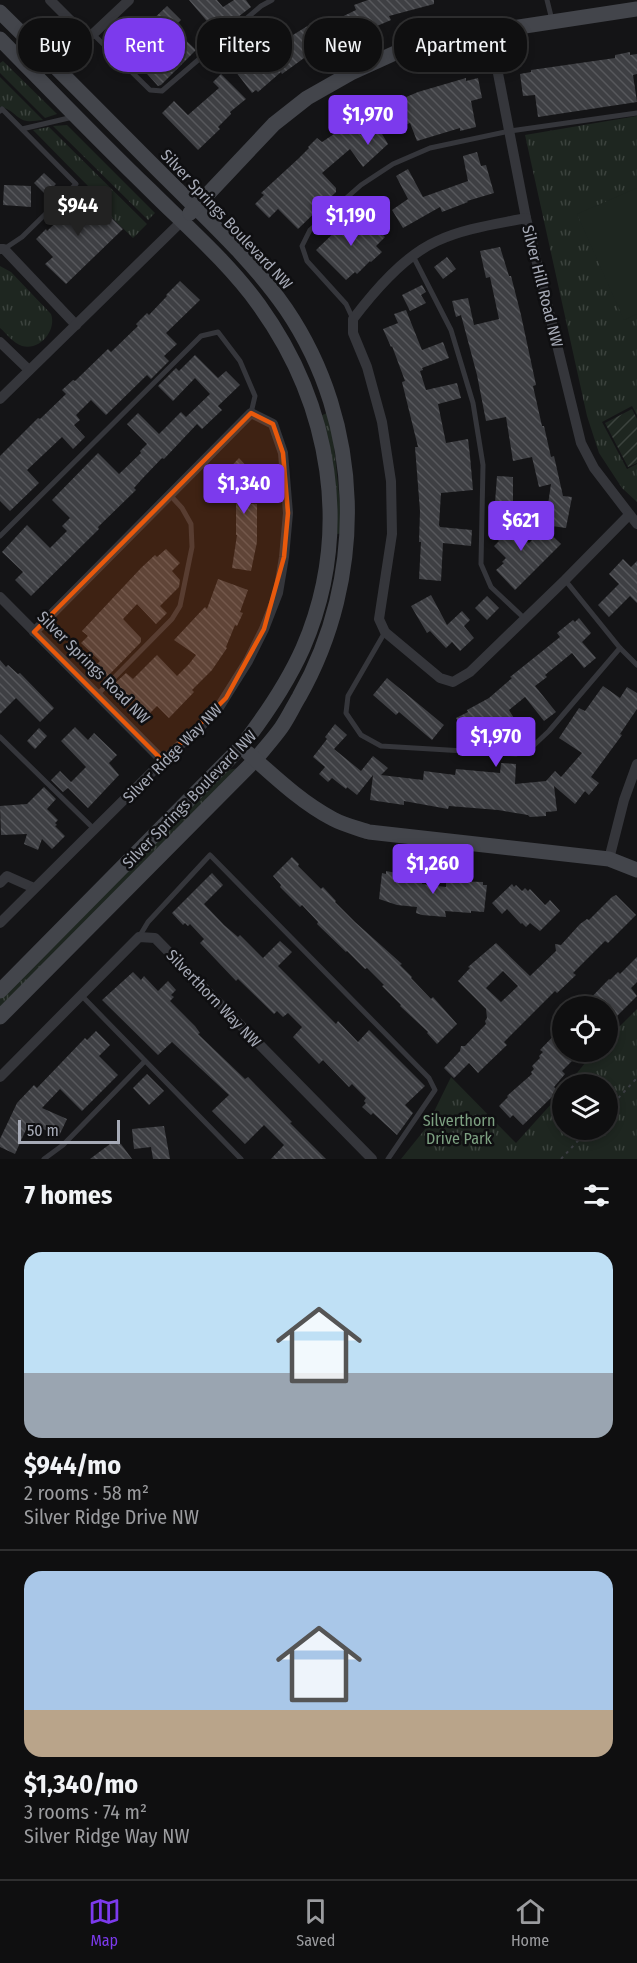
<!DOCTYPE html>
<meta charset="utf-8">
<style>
body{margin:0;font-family:"Fira Sans Condensed",sans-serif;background:#1d1d1e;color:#f1f3f6;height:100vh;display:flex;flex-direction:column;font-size:22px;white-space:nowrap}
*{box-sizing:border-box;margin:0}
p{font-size:20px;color:#9b9c9f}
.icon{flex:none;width:33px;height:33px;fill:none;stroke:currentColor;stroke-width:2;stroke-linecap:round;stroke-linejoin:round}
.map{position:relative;height:1159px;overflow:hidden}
.side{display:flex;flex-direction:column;background:#0f0f10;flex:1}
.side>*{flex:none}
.top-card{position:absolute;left:18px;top:18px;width:602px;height:54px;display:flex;gap:12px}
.tools{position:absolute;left:552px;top:996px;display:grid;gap:12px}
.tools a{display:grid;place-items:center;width:66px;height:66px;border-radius:50%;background:#0f0f10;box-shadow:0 3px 9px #0003,0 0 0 2px #2f2f30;font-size:30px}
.scale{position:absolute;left:18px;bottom:15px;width:102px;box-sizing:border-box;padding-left:6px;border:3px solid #a6aab6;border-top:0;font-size:16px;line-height:21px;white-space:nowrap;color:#a6aab6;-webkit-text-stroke:4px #0f0f11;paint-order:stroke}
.price{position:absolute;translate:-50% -51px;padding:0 14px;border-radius:6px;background:#7c3aed;color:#fff;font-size:20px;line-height:39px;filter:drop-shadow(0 2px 3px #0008)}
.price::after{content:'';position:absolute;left:50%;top:36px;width:18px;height:14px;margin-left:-9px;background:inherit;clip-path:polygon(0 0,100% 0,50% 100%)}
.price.selected{background:#222;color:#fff}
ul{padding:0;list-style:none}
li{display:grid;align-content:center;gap:12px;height:318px;padding:0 24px}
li+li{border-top:2px solid #2f2f30}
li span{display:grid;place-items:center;height:186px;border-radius:18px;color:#555}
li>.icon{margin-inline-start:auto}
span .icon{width:108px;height:108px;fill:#fffc;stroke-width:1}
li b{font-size:26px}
h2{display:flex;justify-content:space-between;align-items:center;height:72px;padding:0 24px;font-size:26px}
.pill{padding:0 21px;border-radius:24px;background:#0f0f10;box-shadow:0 3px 9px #0003,0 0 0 2px #2f2f30;font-size:21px;line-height:54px}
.pill.selected{background:#7c3aed;color:#fff}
.menu{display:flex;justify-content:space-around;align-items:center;height:84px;border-top:2px solid #2f2f30;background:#0f0f10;font-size:16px;color:#9b9c9f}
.menu a{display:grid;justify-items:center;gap:3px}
.menu .selected{color:#7c3aed}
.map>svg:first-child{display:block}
.grass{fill:url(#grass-tufts)}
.garden{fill:url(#garden-furrows)}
.pitch{fill:#1e2620}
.building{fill:url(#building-back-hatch);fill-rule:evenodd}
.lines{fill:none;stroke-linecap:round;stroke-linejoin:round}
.path{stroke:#3b3d42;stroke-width:2;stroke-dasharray:3 4.5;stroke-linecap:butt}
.lane{stroke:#35363b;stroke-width:5}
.street{stroke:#35363b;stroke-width:10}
.secondary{stroke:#43454b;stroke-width:15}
.marked{fill:#e8590c;fill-opacity:0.2;stroke:#e8590c;stroke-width:4.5;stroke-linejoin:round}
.labels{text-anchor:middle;stroke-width:5;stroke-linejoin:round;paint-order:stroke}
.street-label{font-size:16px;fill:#a6aab6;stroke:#0f0f11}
.park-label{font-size:16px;fill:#7da182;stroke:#0f0f11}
</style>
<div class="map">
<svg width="637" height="1159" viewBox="0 0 637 1159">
<defs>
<pattern id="grass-tufts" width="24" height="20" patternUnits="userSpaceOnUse" patternTransform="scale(1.5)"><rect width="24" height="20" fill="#1e2620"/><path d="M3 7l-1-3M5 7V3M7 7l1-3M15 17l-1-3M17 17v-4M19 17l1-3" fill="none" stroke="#3c433e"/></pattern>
<pattern id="garden-furrows" width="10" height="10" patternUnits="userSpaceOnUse" patternTransform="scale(1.5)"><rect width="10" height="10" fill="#1e2620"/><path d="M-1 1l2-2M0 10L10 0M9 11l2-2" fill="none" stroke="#3c433e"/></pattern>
<pattern id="building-back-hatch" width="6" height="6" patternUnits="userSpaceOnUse" patternTransform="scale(1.5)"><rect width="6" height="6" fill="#3e3f43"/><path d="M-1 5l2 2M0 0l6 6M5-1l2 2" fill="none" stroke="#57585c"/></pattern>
</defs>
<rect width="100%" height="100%" fill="#141416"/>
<!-- grass -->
<g class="grass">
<polygon points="3,61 57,114 45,118 0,73 0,63"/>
<path d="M0,77L43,120C38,120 31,122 27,121C17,120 12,108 0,107Z"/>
<polygon points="637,116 637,415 632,406 602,422 627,469 637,464 637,502 622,488 599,453 587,416 525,135"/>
<polygon points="67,125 155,213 148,220 53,126"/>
<polygon points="49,127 147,224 133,238 84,191 88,186 33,130"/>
<path d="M0,266L11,272L51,314C57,330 40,351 22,346C13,343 7,334 0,328Z"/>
<polygon points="327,413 332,426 343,533 337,534 320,416"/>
<polygon points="239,768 0,1011 0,998 228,770"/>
<polygon points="637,1009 637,1159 401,1159 426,1128 451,1077 516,1143 562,1092 562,1130 608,1130 608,1084 568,1084 594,1052 608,1052 608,1038"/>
</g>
<!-- garden -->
<polygon class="garden" points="632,409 637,419 637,463 628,467 605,423"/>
<!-- pitch -->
<polygon class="pitch" points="637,188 637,314 624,320 577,214"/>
<!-- building -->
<g class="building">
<polygon points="189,0 217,0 223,7 234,0 246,0 251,7 217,33"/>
<polygon points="368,0 434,0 434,4 389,16 391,20 377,26 376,25 347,39 346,37 313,57 311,53 282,74 281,72 258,92 256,90 252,93 226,59 231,54 229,52 253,36 270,57 290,42 288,38 314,22 317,29 356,10 354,5"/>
<polygon points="167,6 181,20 173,28 196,50 161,85 158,86 122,46 142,26 144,28"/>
<polygon points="630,52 630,55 637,54 637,74 633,75 637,102 538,117 535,95 523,96 520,74 531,72 531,70 615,58 615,55"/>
<polygon points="221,74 246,99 230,112 231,114 218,127 220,129 198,150 162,113 174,101 188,115 219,88 213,82"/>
<polygon points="466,78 466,81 478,78 482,98 471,101 476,127 460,131 460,128 417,141 410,123 382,134 388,144 363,167 350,149 322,173 336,188 336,192 298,229 278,209 269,218 255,204 264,195 261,193 298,159 309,148 308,147 317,138 322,142 340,130 341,132 378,109 418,92"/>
<polygon points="477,152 481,166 486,165 494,193 467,201 468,202 442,212 440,207 403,228 392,210 408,199 396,176 408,169 423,197 468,181 463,156"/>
<polygon points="44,173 56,184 46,195 34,183"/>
<polygon points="4,185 31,186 31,207 3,205"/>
<polygon points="85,192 123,229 66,284 45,264 53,257 36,239 46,229 47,231 75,204 74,202"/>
<polygon points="345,212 365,231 372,224 385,237 376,246 382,252 371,262 370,261 357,274 355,272 346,280 316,250 339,228 334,223"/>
<polygon points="500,247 509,276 511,276 521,315 536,385 533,386 542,426 544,426 551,457 554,456 563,496 572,497 566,528 545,525 551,484 539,487 532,457 513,461 506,417 486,421 477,375 461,315 456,317 452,301 468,298 474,325 499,319 490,277 486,278 480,251"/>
<polygon points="447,257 456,269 443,279 434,267"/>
<polygon points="180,281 200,300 166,333 177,344 164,356 169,361 151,379 147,375 106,415 91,400 76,415 80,420 74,425 85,437 73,449 62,437 27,470 39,483 10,511 0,501 0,456 38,418 40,419 66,394 62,390 73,380 75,381 108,349 111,352 138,326 136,324 147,313 149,315 167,296 166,295"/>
<polygon points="422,285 426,292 421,295 426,303 410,311 402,295"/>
<polygon points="406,310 422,350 443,342 449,358 422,368 423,370 420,371 426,390 457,383 461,398 438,404 446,443 468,439 470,456 473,490 441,493 439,525 440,527 472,530 471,546 443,543 441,581 419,579 421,542 419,542 420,511 415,447 418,447 402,382 405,381 392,346 391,347 383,329 398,323 394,314"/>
<polygon points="195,355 218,378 226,371 240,385 218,406 222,410 202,429 197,424 164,459 162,458 142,479 134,488 136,490 98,527 99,529 31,596 15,580 23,572 2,552 27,525 50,548 67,531 62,526 70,518 52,500 98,453 119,474 141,453 140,451 147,444 127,424 138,413 159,434 181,412 186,417 210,394 195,378 173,401 158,386 176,368 179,371"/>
<polygon points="239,458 260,481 238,503 257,504 257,542 251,571 232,568 237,535 236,535 236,492 221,477"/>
<polygon points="497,476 513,477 513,504 495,503"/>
<polygon points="505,513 517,524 513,528 529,543 544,528 561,544 515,590 496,570 504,563 502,562 506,558 494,546 499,541 494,536 501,530 494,524"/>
<polygon points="166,549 180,563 172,571 180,580 179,587 160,606 167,613 156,624 137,604 123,619 141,638 141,642 107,677 95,666 100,661 81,643 88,636 82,631 141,568 155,555 157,557"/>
<polygon points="623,559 631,567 637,561 637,603 630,596 609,617 598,605 619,584 609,574"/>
<polygon points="218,579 248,590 240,612 243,613 237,626 235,625 226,647 227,648 212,670 192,690 194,692 169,718 157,706 150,713 135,699 132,702 114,684 126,673 133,679 157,655 177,676 189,664 196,655 174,640 205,607 207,609"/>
<polygon points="431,595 447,625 462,611 470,620 464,626 474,638 460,651 452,642 446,648 430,631 427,633 411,606"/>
<polygon points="487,596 499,608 487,620 475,608"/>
<polygon points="579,618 591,633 582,642 596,658 584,668 572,653 545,675 547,677 535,686 556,712 544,721 525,697 509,710 523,733 512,740 511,737 496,746 485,728 467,738 456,718 468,712 467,710 489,698 512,678 510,677 560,637 557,633 573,620 575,622"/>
<polygon points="0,660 6,667 8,665 18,674 20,673 54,708 40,722 16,698 0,714"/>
<polygon points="387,678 444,725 432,740 399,712 396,715 373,695"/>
<polygon points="603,686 620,698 627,687 637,693 637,709 620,734 622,735 591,777 599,783 589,795 585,791 575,804 554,786 557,811 546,812 546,816 530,817 528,815 498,810 449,806 448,809 404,801 404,805 370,800 373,775 357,795 347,787 346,789 332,778 328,782 319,774 325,767 313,757 327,739 325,737 335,724 347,735 334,749 361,771 373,756 388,768 381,775 423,780 424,771 455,775 456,769 500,773 501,763 516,764 515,784 546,781 555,771 561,777 582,753 559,738 579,708 585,711"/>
<polygon points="75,727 88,740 94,733 117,755 109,763 119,775 88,808 68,788 63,792 51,780 60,771 71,782 86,767 61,741"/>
<polygon points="39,728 47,736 35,749 27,741"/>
<polygon points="44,787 56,799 47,809 58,820 55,823 57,825 55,826 65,836 52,849 42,839 38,850 24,844 27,834 1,835 0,806 27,804"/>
<polygon points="292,857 299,864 298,866 321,889 323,887 336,901 335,902 355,922 402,964 400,965 412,977 411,978 431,999 433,997 457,1024 437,1044 427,1033 428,1032 400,1006 401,1005 382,986 384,985 367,968 365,969 347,951 346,952 317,924 318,922 302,905 300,907 280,887 281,885 273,876"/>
<polygon points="386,871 418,877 418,880 422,880 422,884 446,887 446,883 450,883 451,881 483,882 483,885 487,885 484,912 471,911 471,913 445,911 446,917 422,915 416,913 417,907 397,905 379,899 382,873 386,874"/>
<polygon points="212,873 223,885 204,904 224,925 238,937 240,935 263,958 280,941 292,952 278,966 336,1024 338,1021 358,1042 369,1030 425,1086 405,1105 413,1113 397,1135 373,1113 371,1115 362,1107 366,1103 364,1101 366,1098 352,1084 349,1087 323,1060 319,1064 293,1037 302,1027 288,1013 283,1017 277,1011 274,1014 238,979 236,981 200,943 204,939 190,924 188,926 185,923 183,925 172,913"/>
<polygon points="512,884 514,887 516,885 522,891 525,888 528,891 530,889 545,905 550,900 560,911 540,931 530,923 526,927 522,923 521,924 507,909 502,914 492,903"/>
<path d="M616,895L636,915L608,943L605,941L573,973L576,975L557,993L555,991L504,1042L507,1045L485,1066L478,1073L469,1063L454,1078L444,1068L460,1051L461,1046H465L486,1024L485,1021L487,1018L486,1009L458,981L470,968L468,967L496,943L530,976L556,951L555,944L561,945L580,924L587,919L589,920L612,897ZM503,971L518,986L501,1002L486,988Z"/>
<polygon points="637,957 637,982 631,988 637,996 608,1025 608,1006 583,1006 609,979 610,980 618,972 620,974"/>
<polygon points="133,972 141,980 144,976 158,991 168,981 176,990 171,995 174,997 170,1001 195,1026 200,1033 198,1034 245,1079 248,1077 292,1122 290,1123 326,1159 271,1159 284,1145 264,1125 245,1144 212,1111 229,1095 172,1042 158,1055 102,1000"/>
<polygon points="562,1027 562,1052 581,1052 562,1071 565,1074 554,1087 557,1090 552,1095 553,1096 523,1125 513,1115 510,1118 499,1106 508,1097 507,1096 532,1074 531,1072 534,1069 532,1066 540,1058 539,1056 543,1052 540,1050"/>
<polygon points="96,1031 110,1045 99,1056 118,1075 82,1111 60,1089 42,1108 67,1119 59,1136 29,1123 15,1154 0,1147 0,1139 17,1103 34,1085 37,1088 85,1038 87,1040"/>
<polygon points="147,1074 164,1091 149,1105 133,1088"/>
<polygon points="164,1126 170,1159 153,1159 151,1147 134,1149 132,1129"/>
<polygon points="114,1141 121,1144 132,1159 90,1159"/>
</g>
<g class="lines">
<!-- path -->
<g class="path">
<polyline points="608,1109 637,1078"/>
<polyline points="561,1159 588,1130"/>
</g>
<!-- lane -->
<g class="lane">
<polyline points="547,0 552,20"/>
<polyline points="93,34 150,90 162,91 261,6 272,0"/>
<polyline points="0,111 2,109 76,184 22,237 4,249"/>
<polyline points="22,129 73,117"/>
<polyline points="413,256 451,330 473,403 483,465 481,564 491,587 524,618"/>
<polyline points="353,319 346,304 307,261 302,246 310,230 361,185 393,164 430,148 510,131 637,113"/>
<polyline points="0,536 201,336 218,332 240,361 255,396 251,413"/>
<polyline points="565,580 620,648 637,665"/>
<polyline points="385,632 348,696 346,713 361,735 381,746 516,754 533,746 549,731 620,648"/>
<polyline points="97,695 172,619 180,606 192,547 191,524 182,508 170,495"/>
<polyline points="0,737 94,829"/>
<polyline points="139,937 148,922 210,855 429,1078 435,1090 388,1159"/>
<polyline points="82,996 241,1159"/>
<polyline points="44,1159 63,1145 145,1061"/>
</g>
<!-- street -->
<g class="street">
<polyline points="50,0 85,35 93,34 129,0"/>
<polyline points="490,32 526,218 581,443 594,468 637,524"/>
<path d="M526,218C497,224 465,228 437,241C404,256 375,290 353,319V333L367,367L382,422L391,481L392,534L379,619L385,632L440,678L453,682L470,672L565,580L629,515"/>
<polyline points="0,249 4,249 76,325"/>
<polyline points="0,342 29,370"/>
<polyline points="0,399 182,221"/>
<polyline points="0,597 163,761"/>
<polyline points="609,859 624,800 637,764"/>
<polyline points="0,883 7,876 34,888"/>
<polyline points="0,923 163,761 216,712 248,661 264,629 278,593 284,557 288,513 283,453 273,424 251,413 34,632"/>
<polyline points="0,1077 139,937 155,938 372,1159"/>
</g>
<!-- secondary -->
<g class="secondary">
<path d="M0,12C56,67 111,123 167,179C208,220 253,261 286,309C364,424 367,577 299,697C293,707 288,718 281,728C273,739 264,749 255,760L0,1017"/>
<path d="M0,39C50,90 99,141 150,190C187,227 228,262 259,305C331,405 353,532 303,648C287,684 265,716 241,747L0,991"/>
<polyline points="190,213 274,124 307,98 351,73 395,53 446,38 637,9"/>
<path d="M248,753C275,777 301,802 333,819C344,825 357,828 369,832L609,859L637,870"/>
</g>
</g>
<!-- marked area -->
<path class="marked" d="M251,413L273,424L283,453L288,513L284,557L264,629L226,698L163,761L34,632Z"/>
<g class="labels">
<!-- street labels -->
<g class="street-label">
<text transform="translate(227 219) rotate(47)" y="6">Silver Springs Boulevard NW</text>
<text transform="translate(543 286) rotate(76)" y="6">Silver Hill Road NW</text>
<text transform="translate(94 667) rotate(45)" y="6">Silver Springs Road NW</text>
<text transform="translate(172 753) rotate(-45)" y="6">Silver Ridge Way NW</text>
<text transform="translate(189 799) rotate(-46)" y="6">Silver Springs Boulevard NW</text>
<text transform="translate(214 998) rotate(46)" y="6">Silverthorn Way NW</text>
</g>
<!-- park labels -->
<g class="park-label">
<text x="459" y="1126">Silverthorn<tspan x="459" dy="18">Drive Park</tspan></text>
</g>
</g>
</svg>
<div class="tools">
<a><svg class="icon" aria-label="locate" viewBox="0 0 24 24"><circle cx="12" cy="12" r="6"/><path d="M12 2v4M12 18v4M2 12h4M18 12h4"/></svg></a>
<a><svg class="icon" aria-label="layers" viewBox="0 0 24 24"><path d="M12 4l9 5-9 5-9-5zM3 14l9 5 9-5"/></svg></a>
</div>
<div class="scale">50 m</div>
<b class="price" style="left:368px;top:146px">$1,970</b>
<b class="price selected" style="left:78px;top:237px">$944</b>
<b class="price" style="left:351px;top:247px">$1,190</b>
<b class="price" style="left:244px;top:515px">$1,340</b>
<b class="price" style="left:521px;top:552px">$621</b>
<b class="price" style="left:496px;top:768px">$1,970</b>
<b class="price" style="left:433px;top:895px">$1,260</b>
<div class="top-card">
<a class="pill">Buy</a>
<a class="pill selected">Rent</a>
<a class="pill">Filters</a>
<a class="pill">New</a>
<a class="pill">Apartment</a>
</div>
</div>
<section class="side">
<h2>7 homes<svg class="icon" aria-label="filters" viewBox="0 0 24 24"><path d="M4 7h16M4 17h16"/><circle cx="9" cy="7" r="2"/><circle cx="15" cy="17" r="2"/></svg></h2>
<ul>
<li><span style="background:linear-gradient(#bfe0f5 65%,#9aa5b1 0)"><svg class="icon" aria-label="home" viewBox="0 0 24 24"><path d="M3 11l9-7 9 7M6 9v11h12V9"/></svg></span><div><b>$944/mo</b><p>2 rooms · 58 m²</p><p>Silver Ridge Drive NW</p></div></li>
<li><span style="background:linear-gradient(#a9c7e8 75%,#b9a48a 0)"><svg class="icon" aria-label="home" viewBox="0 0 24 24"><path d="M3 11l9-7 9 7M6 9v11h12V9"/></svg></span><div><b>$1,340/mo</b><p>3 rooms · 74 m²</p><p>Silver Ridge Way NW</p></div></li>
</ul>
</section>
<nav class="menu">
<a class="selected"><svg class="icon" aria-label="map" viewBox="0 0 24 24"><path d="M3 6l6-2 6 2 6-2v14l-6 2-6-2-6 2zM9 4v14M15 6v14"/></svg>Map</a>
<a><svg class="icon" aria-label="saved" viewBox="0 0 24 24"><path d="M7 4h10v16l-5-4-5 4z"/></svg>Saved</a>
<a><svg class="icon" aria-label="home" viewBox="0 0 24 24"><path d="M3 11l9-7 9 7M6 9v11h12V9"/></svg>Home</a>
</nav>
